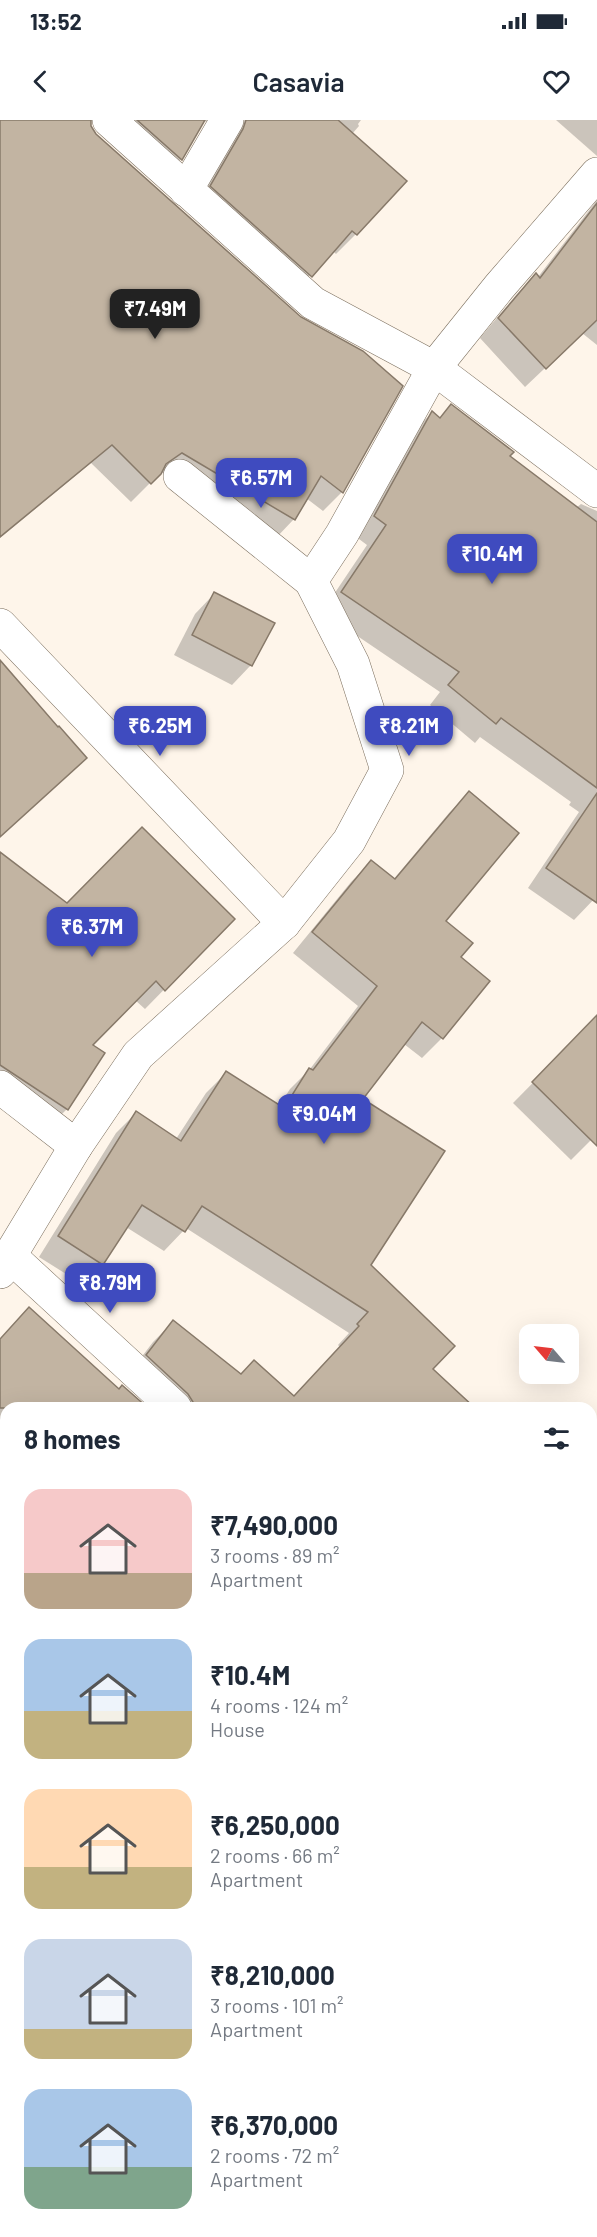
<!DOCTYPE html>
<meta charset="utf-8">
<style>
body{margin:0;font-family:Barlow,sans-serif;background:#f6f6f7;color:#1f2937;height:100vh;display:flex;flex-direction:column;font-size:22px;white-space:nowrap}
*{box-sizing:border-box;margin:0}
p{font-size:20px;color:#747a83}
.icon{flex:none;width:33px;height:33px;fill:none;stroke:currentColor;stroke-width:2;stroke-linecap:round;stroke-linejoin:round}
.map{position:relative;flex:1;overflow:hidden}
.side{position:absolute;left:0px;top:1282px;width:597px;height:836px;display:flex;flex-direction:column;background:#fff;border-radius:18px 18px 0 0;box-shadow:0 6px 24px #0002}
.side>*{flex:none}
.needle{width:39px;rotate:298deg}
.tools{position:absolute;left:519px;top:1204px;display:grid;gap:12px}
.tools a{display:grid;place-items:center;width:60px;height:60px;border-radius:12px;background:#fff;box-shadow:0 6px 24px #0002;font-size:30px}
.price{position:absolute;translate:-50% -51px;padding:0 14px;border-radius:12px;background:#3f4bbf;color:#fff;font-size:20px;line-height:39px;filter:drop-shadow(0 2px 3px #0008)}
.price::after{content:'';position:absolute;left:50%;top:36px;width:18px;height:14px;margin-left:-9px;background:inherit;clip-path:polygon(0 0,100% 0,50% 100%)}
.price.active{background:#222;color:#fff}
ul{padding:0;list-style:none}
li{display:flex;align-items:center;gap:18px;height:150px;padding:0 24px}
li span{display:grid;place-items:center;flex:none;width:168px;height:120px;border-radius:18px;color:#555}
li>.icon{margin-inline-start:auto}
span .icon{width:72px;height:72px;fill:#fffc;stroke-width:1}
li b{font-size:26px}
h2{display:flex;justify-content:space-between;align-items:center;height:72px;padding:0 24px;font-size:26px}
.status{display:flex;justify-content:space-between;align-items:center;height:42px;padding:0 30px;background:#fff;direction:ltr}
.status svg{height:16px;fill:currentColor}
header{display:flex;justify-content:space-between;align-items:center;height:78px;padding:0 24px;background:#fff;font-size:27px;font-weight:600}
.map>svg:first-child{display:block}
.shadow{fill:#0003}
.building{fill:#c2b4a2;stroke:#877969;stroke-width:1.5}
.lines{fill:none;stroke-linecap:round;stroke-linejoin:round}
.minor-casing{stroke:#7c6f5e;stroke-width:34}
.minor{stroke:#fff;stroke-width:33}
</style>
<div class="status"><b>13:52</b><svg viewBox="0 0 49 12"><path d="M0 12V9h3v3zM5 12V6h3v6zM10 12V3h3v9zM15 12V0h3v12zM26 1h20v11H26zM47 4h2v5h-2z"/></svg></div>
<header><svg class="icon" aria-label="back" viewBox="0 0 24 24"><path d="M15 5l-7 7 7 7"/></svg>Casavia<svg class="icon" aria-label="heart" viewBox="0 0 24 24"><path d="M12 20l-8-8c-3-5 5-10 8-4 3-6 11-1 8 4z"/></svg></header>
<div class="map">
<svg width="597" height="2117" viewBox="0 0 597 2117">
<rect width="100%" height="100%" fill="#fef5ea"/>
<!-- shadow -->
<g class="shadow">
<polygon points="0,0 361,0 358,4 359,6 352,14 405,61 356,114 336,134 333,131 291,175 192,86 217,3 203,1 181,39 161,58 93,1 89,1 90,6 342,372 323,391 306,378 294,399 275,419 161,352 131,382 91,343 0,418"/>
<polygon points="556,0 597,0 597,36"/>
<polygon points="597,80 597,225 582,213 525,267 480,218 517,174 536,155 538,157"/>
<polygon points="451,286 508,336 576,388 581,384 597,391 597,776 574,800 528,768 579,692 569,685 571,682 480,617 475,623 430,585 440,572 322,492 367,425 355,416 412,312 432,293 439,299"/>
<polygon points="214,474 251,545 232,565 174,535 195,494"/>
<polygon points="469,673 444,801 459,838 488,861 442,918 422,938 404,924 361,980 369,1146 431,1249 473,1288 162,1288 127,1256 153,1222 173,1202 241,1256 293,1277 340,1227 338,1225 349,1213 186,1108 164,1131 126,1107 102,1144 82,1164 39,1137 116,1013 136,993 176,1019 206,973 226,953 279,986 290,969 310,949 358,886 293,833 351,762 371,742 393,760 449,693"/>
<polygon points="0,734 67,785 233,799 145,889 135,880 91,925 67,989 47,1009 0,978"/>
<polygon points="588,907 597,907 597,1014 571,1040 513,983"/>
<polygon points="0,1219 119,1270 122,1267 146,1288 6,1288 6,1484 0,1477"/>
<polygon points="591,1318 597,1324 597,1722 591,1729 591,1671 596,1672 596,1668 591,1662"/>
<polygon points="6,1540 6,2048 0,2040 0,1755 5,1756 5,1753 0,1743 0,1545"/>
<polygon points="597,1808 597,1992 594,1997 597,1999 597,2117 417,2117 405,2114 406,2112 591,2112 591,1817"/>
<polygon points="0,2105 6,2112 12,2117 0,2117"/>
<polygon points="53,2112 217,2112 223,2117 57,2117"/>
</g>
<!-- building -->
<g class="building">
<polygon points="0,0 91,0 91,6 96,14 301,197 363,231 403,266 343,373 321,356 295,400 182,333 166,344 161,354 151,364 112,325 0,417"/>
<polygon points="137,0 205,0 182,40"/>
<polygon points="246,0 338,0 407,61 357,115 352,111 312,157 210,66 243,9"/>
<polygon points="597,83 597,200 546,249 498,198 536,153 540,158"/>
<polygon points="451,284 514,332 510,336 597,402 597,668 501,598 496,604 448,565 459,552 341,472 386,405 374,396 432,291 440,298"/>
<polygon points="214,472 275,503 252,546 192,515"/>
<polygon points="0,540 58,607 59,606 87,638 0,717"/>
<polygon points="469,671 519,713 446,801 473,823 461,837 490,861 443,919 422,902 363,979 445,1031 371,1145 455,1226 433,1249 475,1288 193,1288 193,1282 188,1274 146,1235 173,1200 241,1254 254,1240 294,1276 359,1206 357,1204 368,1192 202,1086 185,1112 142,1085 103,1145 58,1116 136,991 181,1021 226,951 284,988 309,948 313,950 377,866 312,812 371,740 395,759"/>
<polygon points="597,673 597,783 546,748"/>
<polygon points="142,707 235,799 165,871 156,861 93,925 105,933 68,990 0,945 0,732 67,783"/>
<polygon points="597,895 597,1026 532,962"/>
<polygon points="29,1187 119,1269 122,1265 148,1288 0,1288 0,1219"/>
</g>
<g class="lines">
<defs>
<g id="minor">
<polyline points="109,0 313,183 434,248 597,371"/>
<polyline points="186,70 227,0"/>
<polyline points="180,356 311,461"/>
<polyline points="0,505 284,803"/>
<polyline points="0,967 76,1026"/>
<polyline points="11,1137 175,1288"/>
<polyline points="0,1152 76,1026 138,935 284,803 349,721 387,650 353,544 311,461 342,414 434,248 499,167 597,54"/>
<polyline points="591,1646 597,1652"/>
<polyline points="0,1729 6,1736"/>
<polyline points="0,2036 6,2032"/>
<polyline points="293,2112 297,2117"/>
<polyline points="426,2112 435,2117"/>
</g>
</defs>
<!-- minor casing -->
<use href="#minor" class="minor-casing"/>
<!-- minor -->
<use href="#minor" class="minor"/>
</g>
</svg>
<div class="tools">
<a><svg class="needle" viewBox="-14 -14 28 28"><path d="M0-13l5 13h-10z" fill="#e53935"/><path d="M0 13l5-13h-10z" fill="#747a83"/></svg></a>
</div>
<b class="price active" style="left:155px;top:220px">₹7.49M</b>
<b class="price" style="left:261px;top:389px">₹6.57M</b>
<b class="price" style="left:492px;top:465px">₹10.4M</b>
<b class="price" style="left:160px;top:637px">₹6.25M</b>
<b class="price" style="left:409px;top:637px">₹8.21M</b>
<b class="price" style="left:92px;top:838px">₹6.37M</b>
<b class="price" style="left:324px;top:1025px">₹9.04M</b>
<b class="price" style="left:110px;top:1194px">₹8.79M</b>
<section class="side">
<h2>8 homes<svg class="icon" aria-label="filters" viewBox="0 0 24 24"><path d="M4 7h16M4 17h16"/><circle cx="9" cy="7" r="2"/><circle cx="15" cy="17" r="2"/></svg></h2>
<ul>
<li><span style="background:linear-gradient(#f6c9c9 70%,#b9a48a 0)"><svg class="icon" aria-label="home" viewBox="0 0 24 24"><path d="M3 11l9-7 9 7M6 9v11h12V9"/></svg></span><div><b>₹7,490,000</b><p>3 rooms · 89 m²</p><p>Apartment</p></div></li>
<li><span style="background:linear-gradient(#a9c7e8 60%,#c2b280 0)"><svg class="icon" aria-label="home" viewBox="0 0 24 24"><path d="M3 11l9-7 9 7M6 9v11h12V9"/></svg></span><div><b>₹10.4M</b><p>4 rooms · 124 m²</p><p>House</p></div></li>
<li><span style="background:linear-gradient(#ffd9b3 65%,#c2b280 0)"><svg class="icon" aria-label="home" viewBox="0 0 24 24"><path d="M3 11l9-7 9 7M6 9v11h12V9"/></svg></span><div><b>₹6,250,000</b><p>2 rooms · 66 m²</p><p>Apartment</p></div></li>
<li><span style="background:linear-gradient(#c9d6e8 75%,#c2b280 0)"><svg class="icon" aria-label="home" viewBox="0 0 24 24"><path d="M3 11l9-7 9 7M6 9v11h12V9"/></svg></span><div><b>₹8,210,000</b><p>3 rooms · 101 m²</p><p>Apartment</p></div></li>
<li><span style="background:linear-gradient(#a9c7e8 65%,#7fa58c 0)"><svg class="icon" aria-label="home" viewBox="0 0 24 24"><path d="M3 11l9-7 9 7M6 9v11h12V9"/></svg></span><div><b>₹6,370,000</b><p>2 rooms · 72 m²</p><p>Apartment</p></div></li>
</ul>
</section>
</div>
